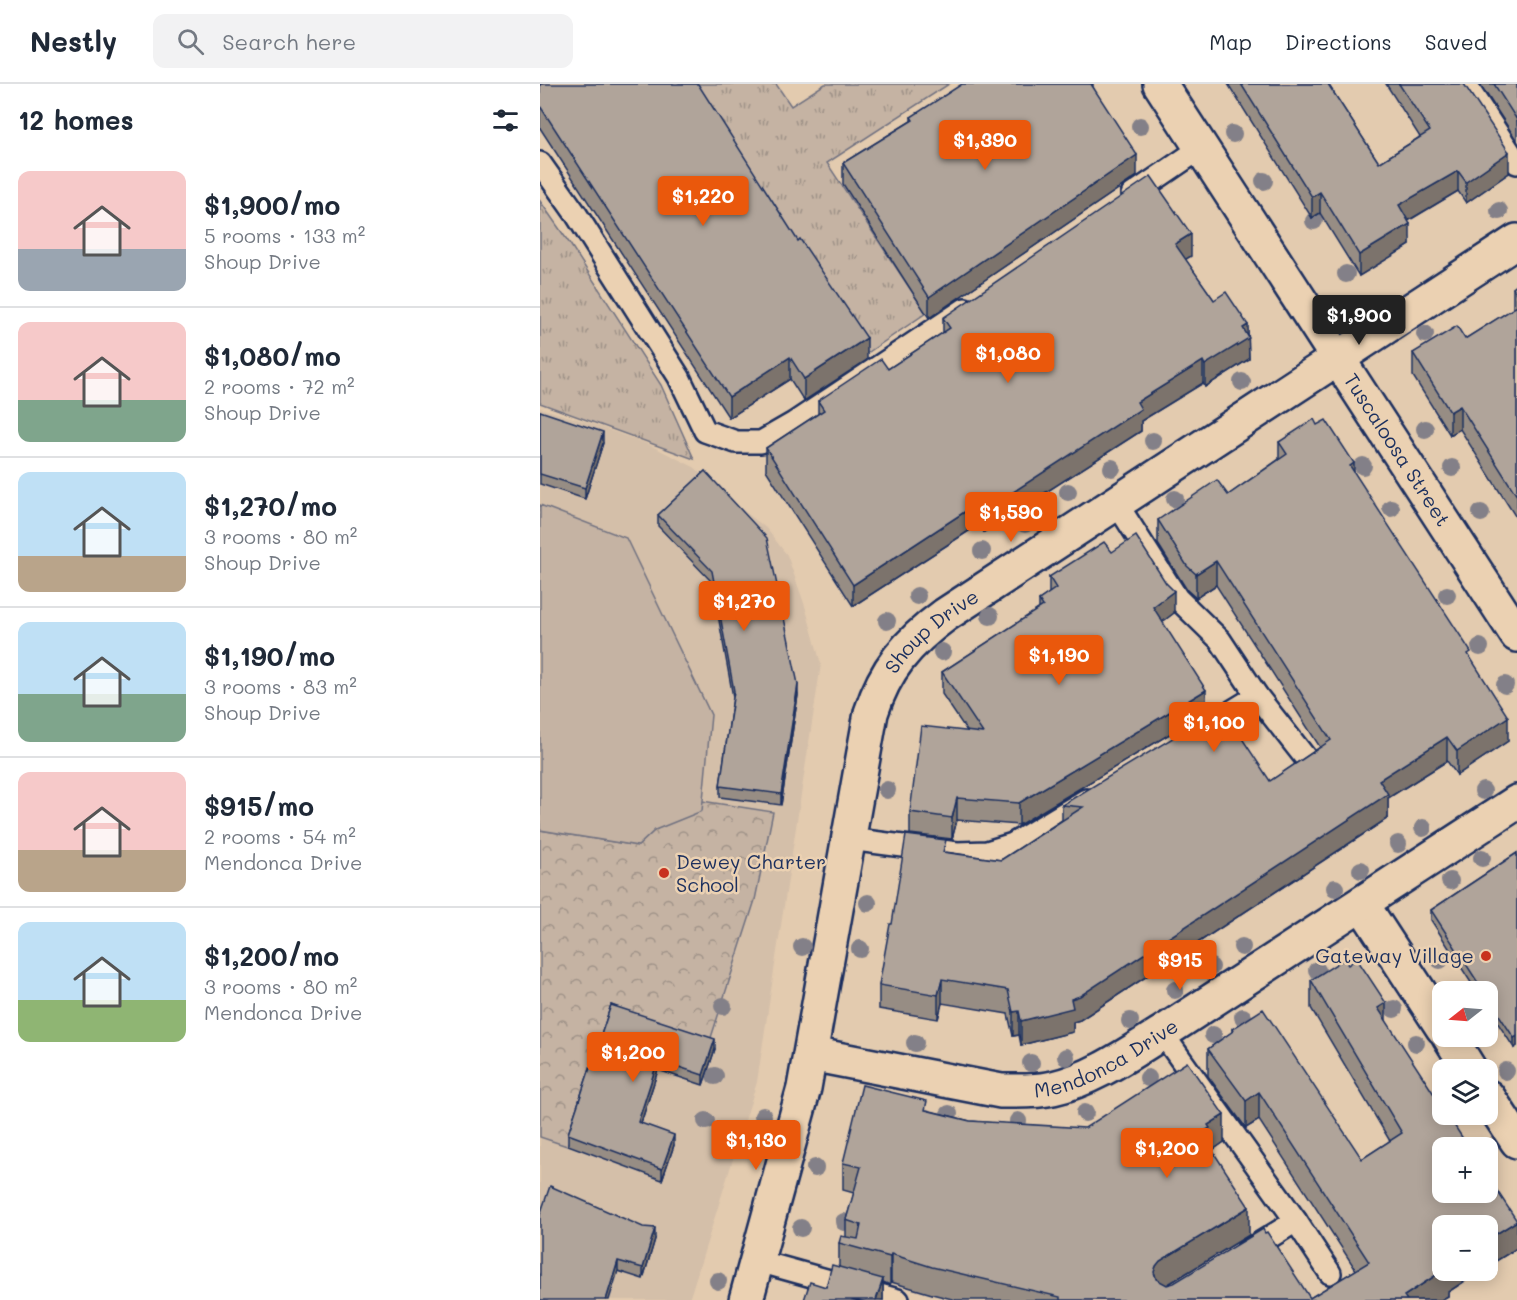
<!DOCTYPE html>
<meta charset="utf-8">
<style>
body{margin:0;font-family:Mali,sans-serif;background:#f2f2f3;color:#1f2937;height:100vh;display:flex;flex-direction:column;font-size:22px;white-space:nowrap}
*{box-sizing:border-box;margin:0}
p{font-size:20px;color:#747a83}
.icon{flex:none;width:33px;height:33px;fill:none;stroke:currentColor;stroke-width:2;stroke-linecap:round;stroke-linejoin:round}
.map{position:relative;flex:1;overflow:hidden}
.panel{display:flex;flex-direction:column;background:#fff;width:540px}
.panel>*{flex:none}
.needle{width:39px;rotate:253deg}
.controls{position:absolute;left:892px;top:897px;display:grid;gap:12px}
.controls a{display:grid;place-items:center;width:66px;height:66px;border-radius:12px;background:#fff;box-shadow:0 3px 15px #0003;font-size:30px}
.price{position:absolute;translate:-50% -51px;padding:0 14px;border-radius:6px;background:#ea580c;color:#fff;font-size:20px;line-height:39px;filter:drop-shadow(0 2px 3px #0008)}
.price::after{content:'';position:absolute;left:50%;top:36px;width:18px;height:14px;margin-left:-9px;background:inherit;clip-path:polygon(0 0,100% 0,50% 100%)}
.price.current{background:#222;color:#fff}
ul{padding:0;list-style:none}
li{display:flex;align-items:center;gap:18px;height:150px;padding:0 18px}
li+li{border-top:2px solid #e0e1e3}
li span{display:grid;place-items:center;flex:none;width:168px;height:120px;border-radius:12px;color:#555}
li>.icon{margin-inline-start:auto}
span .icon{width:72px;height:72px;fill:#fffc;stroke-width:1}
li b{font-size:26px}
h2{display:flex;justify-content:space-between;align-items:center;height:72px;padding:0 18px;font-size:26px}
header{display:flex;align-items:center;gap:36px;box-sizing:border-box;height:84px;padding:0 30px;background:#fff;border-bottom:2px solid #e0e1e3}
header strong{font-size:28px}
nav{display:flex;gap:33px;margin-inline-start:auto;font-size:21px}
.search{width:420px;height:54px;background:#f2f2f3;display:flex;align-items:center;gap:15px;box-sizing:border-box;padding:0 21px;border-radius:12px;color:#747a83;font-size:22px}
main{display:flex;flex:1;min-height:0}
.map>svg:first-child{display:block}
.built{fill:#d4bfa9}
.grass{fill:url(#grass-tufts);stroke:#707180;stroke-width:1.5}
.park{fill:url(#park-crowns);stroke:#707180;stroke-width:1.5}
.garden{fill:#c5b3a3;stroke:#707180;stroke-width:1.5}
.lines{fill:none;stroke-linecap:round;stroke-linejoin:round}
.service-casing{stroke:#1b2f5e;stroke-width:26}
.minor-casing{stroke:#1b2f5e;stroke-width:38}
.service{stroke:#ebd1b2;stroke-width:21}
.minor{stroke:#ebd1b2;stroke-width:33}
.tree{fill:#838088}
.wall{fill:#978d84;stroke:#1b2f5e;stroke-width:1.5}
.shaded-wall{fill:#7b736c;stroke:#1b2f5e;stroke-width:1.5}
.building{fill:#b0a49a;stroke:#1b2f5e;stroke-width:1.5}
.poi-dot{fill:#c8321e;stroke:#ebd1b2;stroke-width:2}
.labels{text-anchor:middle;stroke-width:5;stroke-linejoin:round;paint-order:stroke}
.street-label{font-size:20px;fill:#1b2f5e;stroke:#ebd1b2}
.poi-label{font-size:20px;fill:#1b2f5e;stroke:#ebd1b2;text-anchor:start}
</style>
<header>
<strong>Nestly</strong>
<div class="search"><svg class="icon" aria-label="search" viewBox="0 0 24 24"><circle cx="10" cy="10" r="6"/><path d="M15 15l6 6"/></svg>Search here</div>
<nav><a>Map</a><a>Directions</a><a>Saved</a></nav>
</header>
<main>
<section class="panel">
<h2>12 homes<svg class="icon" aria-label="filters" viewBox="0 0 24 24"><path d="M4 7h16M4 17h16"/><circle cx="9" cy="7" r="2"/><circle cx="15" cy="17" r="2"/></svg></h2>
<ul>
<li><span style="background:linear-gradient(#f6c9c9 65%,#9aa5b1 0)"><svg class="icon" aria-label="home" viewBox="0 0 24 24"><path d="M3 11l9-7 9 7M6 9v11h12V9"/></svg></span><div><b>$1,900/mo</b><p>5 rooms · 133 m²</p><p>Shoup Drive</p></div></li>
<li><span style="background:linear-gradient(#f6c9c9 65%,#7fa58c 0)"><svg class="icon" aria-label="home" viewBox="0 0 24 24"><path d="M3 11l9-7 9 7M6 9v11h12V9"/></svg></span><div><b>$1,080/mo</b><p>2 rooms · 72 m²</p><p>Shoup Drive</p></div></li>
<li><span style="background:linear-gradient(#bfe0f5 70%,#b9a48a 0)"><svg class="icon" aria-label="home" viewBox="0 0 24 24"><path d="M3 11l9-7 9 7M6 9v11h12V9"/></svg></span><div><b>$1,270/mo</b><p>3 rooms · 80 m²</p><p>Shoup Drive</p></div></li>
<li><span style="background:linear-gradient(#bfe0f5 60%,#7fa58c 0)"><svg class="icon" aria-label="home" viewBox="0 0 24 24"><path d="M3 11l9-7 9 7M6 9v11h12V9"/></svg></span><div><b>$1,190/mo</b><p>3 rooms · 83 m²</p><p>Shoup Drive</p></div></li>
<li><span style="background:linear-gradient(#f6c9c9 65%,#b9a48a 0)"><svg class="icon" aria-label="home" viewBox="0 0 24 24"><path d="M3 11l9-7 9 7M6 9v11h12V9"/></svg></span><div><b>$915/mo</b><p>2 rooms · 54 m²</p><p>Mendonca Drive</p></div></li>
<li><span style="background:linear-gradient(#bfe0f5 65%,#8fb573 0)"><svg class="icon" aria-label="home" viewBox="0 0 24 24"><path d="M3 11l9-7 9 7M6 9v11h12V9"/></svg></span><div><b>$1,200/mo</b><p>3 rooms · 80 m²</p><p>Mendonca Drive</p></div></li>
</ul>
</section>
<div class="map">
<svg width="977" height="1216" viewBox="0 0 977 1216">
<defs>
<pattern id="grass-tufts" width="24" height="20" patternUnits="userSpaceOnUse" patternTransform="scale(1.5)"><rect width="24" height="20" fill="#c5b3a3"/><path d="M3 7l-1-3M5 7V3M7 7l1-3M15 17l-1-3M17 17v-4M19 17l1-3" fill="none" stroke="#9f9288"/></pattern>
<pattern id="park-crowns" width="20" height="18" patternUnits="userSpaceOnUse" patternTransform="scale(1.5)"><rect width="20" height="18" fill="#c5b3a3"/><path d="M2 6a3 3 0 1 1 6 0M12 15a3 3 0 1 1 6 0" fill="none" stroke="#9f9288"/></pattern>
</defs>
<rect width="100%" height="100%" fill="#e3cbaf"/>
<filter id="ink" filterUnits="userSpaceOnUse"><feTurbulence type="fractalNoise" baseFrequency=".0167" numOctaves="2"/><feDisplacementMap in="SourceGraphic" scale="12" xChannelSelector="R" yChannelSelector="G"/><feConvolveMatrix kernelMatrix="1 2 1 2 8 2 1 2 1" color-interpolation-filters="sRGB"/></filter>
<g filter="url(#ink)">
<!-- built -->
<polygon class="built" points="0,324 47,338 108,360 154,383 200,424 226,444 247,471 265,522 281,580 217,998 149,1216 0,1216"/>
<!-- grass -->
<g class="grass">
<polygon points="146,0 236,0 251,22 285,0 409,0 287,79 386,229 323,272"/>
<polygon points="0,117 30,160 121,301 154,375 0,319"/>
</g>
<!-- park -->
<polygon class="park" points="162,717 233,728 215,816 168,963 71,932 27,1062 0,1053 0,746 98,762 115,746"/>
<!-- garden -->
<polygon class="garden" points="0,421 86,454 171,631 162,727 115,746 98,762 0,746"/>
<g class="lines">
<defs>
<g id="service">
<polyline points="925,0 977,79"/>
<polyline points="0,79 36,130 139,293 165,347 196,358 221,358 254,339 425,225"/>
<polyline points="592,111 661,64"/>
<polyline points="577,420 637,514 680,556 717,612 768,677"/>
<polyline points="663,645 717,612"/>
<polyline points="309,755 417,769 447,768 473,760 546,716"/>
<polyline points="622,949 756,1137 790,1189"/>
<polyline points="707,1167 756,1137"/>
<polyline points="218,1177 358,1216"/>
</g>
<g id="minor">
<path id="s1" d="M620,0L977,551"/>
<polyline points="822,820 903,944"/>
<polyline points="909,952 930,986"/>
<path id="s2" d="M271,970L461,1007C478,1007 496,1008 513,1004C553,995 588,970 622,949L977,718"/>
<polyline points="948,1013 977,1057"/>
<path id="s3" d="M206,1216L264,1004L331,629C345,585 367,559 405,531L977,157"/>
</g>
</defs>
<!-- service casing -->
<use href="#service" class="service-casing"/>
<!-- minor casing -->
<use href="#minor" class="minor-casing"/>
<!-- service -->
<use href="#service" class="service"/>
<!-- minor -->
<use href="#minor" class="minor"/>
</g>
<!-- trees -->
<g class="tree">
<circle cx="600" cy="42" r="9"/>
<circle cx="693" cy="50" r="9"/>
<circle cx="724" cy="97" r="9"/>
<circle cx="959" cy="127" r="9"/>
<circle cx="774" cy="137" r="9"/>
<circle cx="806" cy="190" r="9"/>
<circle cx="885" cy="250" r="9"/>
<circle cx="702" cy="298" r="9"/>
<circle cx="885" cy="345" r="9"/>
<circle cx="613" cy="357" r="9"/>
<circle cx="823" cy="382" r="9"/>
<circle cx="572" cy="384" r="9"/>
<circle cx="912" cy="384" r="9"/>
<circle cx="528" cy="408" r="9"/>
<circle cx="635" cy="415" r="9"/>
<circle cx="851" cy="424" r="9"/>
<circle cx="941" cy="429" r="9"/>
<circle cx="485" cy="440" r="9"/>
<circle cx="442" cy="467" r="9"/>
<circle cx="907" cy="511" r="9"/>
<circle cx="377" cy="512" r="9"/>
<circle cx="450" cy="532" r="9"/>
<circle cx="347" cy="537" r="9"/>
<circle cx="940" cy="563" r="9"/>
<circle cx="402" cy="568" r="9"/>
<circle cx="965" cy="601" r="9"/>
<circle cx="347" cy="706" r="9"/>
<circle cx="943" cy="707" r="9"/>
<circle cx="883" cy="744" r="9"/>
<circle cx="858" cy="760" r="9"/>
<circle cx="942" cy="774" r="9"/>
<circle cx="821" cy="786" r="9"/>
<circle cx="910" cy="797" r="9"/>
<circle cx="795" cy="804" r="9"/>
<circle cx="328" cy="819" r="9"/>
<circle cx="262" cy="863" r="9"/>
<circle cx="702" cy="863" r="9"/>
<circle cx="320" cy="865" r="9"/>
<circle cx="900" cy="876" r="9"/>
<circle cx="671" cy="883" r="9"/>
<circle cx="777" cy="886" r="9"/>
<circle cx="635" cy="906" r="9"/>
<circle cx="183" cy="922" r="9"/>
<circle cx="854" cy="925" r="9"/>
<circle cx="703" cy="933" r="9"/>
<circle cx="590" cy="937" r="9"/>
<circle cx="673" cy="951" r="9"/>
<circle cx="375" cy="959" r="9"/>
<circle cx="876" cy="959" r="9"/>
<circle cx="526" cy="973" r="9"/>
<circle cx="491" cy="979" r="9"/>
<circle cx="966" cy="987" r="9"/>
<circle cx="175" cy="992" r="9"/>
<circle cx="608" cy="994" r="9"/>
<circle cx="545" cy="1029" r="9"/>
<circle cx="409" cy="1030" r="9"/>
<circle cx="223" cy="1032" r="9"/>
<circle cx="166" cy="1037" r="9"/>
<circle cx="478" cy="1037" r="9"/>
<circle cx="275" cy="1084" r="9"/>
<circle cx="304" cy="1138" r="9"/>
<circle cx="261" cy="1144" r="9"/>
<circle cx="178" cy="1197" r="9"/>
</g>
<!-- wall -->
<g class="wall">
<polygon points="0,0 327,276 264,317 250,295 189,334 0,44"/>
<polygon points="553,0 553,3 597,92 389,234 303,100 303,79 371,37 371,33"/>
<polygon points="688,0 788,0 839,79 880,53 846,0 924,0 969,89 926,119 918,107 868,137 870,161 819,192 780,129 772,134"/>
<polygon points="940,0 977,0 977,57"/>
<polygon points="651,172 645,175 674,216 708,252 709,275 665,303 663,299 601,337 601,347 444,448 438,441 313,522 226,386 226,364 278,330 278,317 348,285 403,249 403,234"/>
<polygon points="977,201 977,435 920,345 910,351 873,292 873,269 925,255 973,225 973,204"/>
<polygon points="0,327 63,359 45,415 0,400"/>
<polygon points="777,341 814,389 931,576 968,657 917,691 907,677 848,714 848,734 540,936 533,938 533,948 481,961 479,951 473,952 468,930 402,919 398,935 339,925 339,901 352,840 406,768 461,776 522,736 522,721 730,697 780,663 676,501 656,514 647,506 618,460 618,436 688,411 739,375 739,358"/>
<polygon points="165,387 258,611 241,721 180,713 180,702 193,613 172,498 118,442 118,431"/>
<polygon points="572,468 634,529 622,538 666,628 479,741 417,736 412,755 370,750 370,728 427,647 402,610 402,588 499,525 499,516 509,509 509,493"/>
<polygon points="977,769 977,962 974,964 948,924 948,908 937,908 891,836 891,826"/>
<polygon points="771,896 846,937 977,1164 948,1182 948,1142 903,1186 942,1186 908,1208 908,1212 901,1216 416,1216 392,1210 351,1198 350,1201 343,1198 343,1216 286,1203 299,1183 299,1159 306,1153 306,1136 314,1109 303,1106 303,1079 387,1026 430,1037 684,1058 672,1066 709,1151 627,1201 770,1214 816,1186 719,1036 706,1044 668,992 668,965 692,948 692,945 822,1075 850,1057 771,924"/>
<polygon points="71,921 175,965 163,1001 118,986 101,1039 134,1061 122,1096 28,1061 28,1050"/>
<polygon points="115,1155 103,1195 78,1187 0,1216"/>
</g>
<!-- shaded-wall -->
<g class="shaded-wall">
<polygon points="969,68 969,89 926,119 926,98"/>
<polygon points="597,71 597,92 389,234 389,213"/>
<polygon points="918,87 918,107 859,142 859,121"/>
<polygon points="780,108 780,129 772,134 772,113"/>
<polygon points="870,140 870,161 819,192 819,171"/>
<polygon points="651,150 651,172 635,182 635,160"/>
<polygon points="708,241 709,275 665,303 665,281 703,244"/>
<polygon points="327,254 327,276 264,317 264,295"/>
<polygon points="250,273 250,295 189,334 189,313"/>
<polygon points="663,277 663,299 601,337 601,347 444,448 444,427 597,318"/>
<polygon points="920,322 920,345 910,351 910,328"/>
<polygon points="63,348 63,359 45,415 45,404"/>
<polygon points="814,379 814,403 810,382"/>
<polygon points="438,419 438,441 313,522 313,501"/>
<polygon points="676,477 676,501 656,514 656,490"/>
<polygon points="634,507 634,529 613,545 613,523"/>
<polygon points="258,600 258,611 241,721 241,710"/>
<polygon points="666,606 666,628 479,741 479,719"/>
<polygon points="968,633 968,657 917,691 917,667"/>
<polygon points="907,653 907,677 848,714 848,734 540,936 533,938 533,948 481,961 481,937 531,915 839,696"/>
<polygon points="417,714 417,736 412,755 412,734"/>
<polygon points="402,895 402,919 398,935 398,911"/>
<polygon points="846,919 846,947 838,924"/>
<polygon points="479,927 479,951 473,952 473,928"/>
<polygon points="977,952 977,962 974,964 974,954"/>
<polygon points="175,955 175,965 163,1001 163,991"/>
<polygon points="118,976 118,986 98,1048 98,1038"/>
<polygon points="719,1008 719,1036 706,1044 706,1017"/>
<polygon points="684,1031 684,1058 670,1068 661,1049 668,1041"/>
<polygon points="134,1051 134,1061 122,1096 122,1085"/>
<polygon points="709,1123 709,1151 620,1205 614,1188 616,1182 620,1177"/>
<polygon points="977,1137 977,1164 948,1182 948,1155"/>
<polygon points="115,1144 115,1155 103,1195 103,1184"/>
<polygon points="351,1170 351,1198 350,1201 350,1173"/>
<polygon points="78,1177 78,1187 69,1216 66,1216"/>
<polygon points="904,1186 942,1186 908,1208 908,1212 901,1216 864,1216 864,1212"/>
<polygon points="343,1195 343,1216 336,1216"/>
</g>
<!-- building -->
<g class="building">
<polygon points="0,0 158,0 258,157 260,155 327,254 264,295 250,273 189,313 0,22"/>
<polygon points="422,0 551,0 597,71 389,213 303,79 373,36 371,33"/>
<polygon points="701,0 788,0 839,79 890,47 859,0 924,0 969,68 926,98 918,87 859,121 870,140 819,171 780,108 772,113"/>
<polygon points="954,0 977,0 977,36"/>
<polygon points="611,92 651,150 635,160 674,216 686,208 708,241 703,244 709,254 665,281 663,277 597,318 601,325 444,427 438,419 313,501 226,364 284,326 278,317 341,275 348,285 410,244 403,234"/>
<polygon points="977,201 977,211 973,204"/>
<polygon points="977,222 977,412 920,322 910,328 873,269 917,242 925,255"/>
<polygon points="0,327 63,348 45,404 0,390"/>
<polygon points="774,335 777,341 786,336 814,379 810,382 931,568 928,570 968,633 917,667 907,653 839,696 848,710 540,912 531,915 533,924 481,937 479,927 473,928 468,906 402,895 398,911 339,901 350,840 352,840 366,751 406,756 403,768 461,776 543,723 522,721 679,626 683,632 686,630 730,697 791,656 676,477 656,490 647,482 618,436 677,396 688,411 747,370 739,358"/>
<polygon points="165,387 227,454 258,600 241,710 180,702 194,607 172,487 118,431"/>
<polygon points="596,452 626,499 634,507 613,523 666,606 479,719 417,714 412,734 370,728 381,642 443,649 402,588 503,522 499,516 516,504 509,493 564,458 572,468"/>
<polygon points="977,769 977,952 974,954 948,914 948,908 944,908 891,826"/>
<polygon points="804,875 808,881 817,875 846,919 838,924 903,1024 903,1030 907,1030 929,1064 903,1064 903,1108 948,1108 948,1093 977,1137 948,1155 948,1142 903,1142 903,1186 904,1186 864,1212 867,1216 520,1216 520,1213 392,1183 351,1170 350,1173 299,1159 301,1152 318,1155 321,1141 306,1136 321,1083 303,1079 322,1001 387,1017 385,1026 430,1037 545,1044 647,978 684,1031 668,1041 670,1044 661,1049 709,1123 620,1177 616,1182 614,1188 616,1195 627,1201 634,1199 723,1145 725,1149 727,1148 770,1214 829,1178 719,1008 706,1017 668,965 693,947 692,945 723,925 822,1075 862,1049 771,896"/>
<polygon points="71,921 175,955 163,991 118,976 98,1038 134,1051 122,1085 28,1050"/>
<polygon points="10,1102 103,1143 115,1144 103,1184 78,1177 66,1216 0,1216 0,1131"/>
<polygon points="292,1181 343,1195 336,1216 264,1216 270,1198 286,1203"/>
</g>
</g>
<!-- markers -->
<g class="poi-dot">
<circle cx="124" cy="789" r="6"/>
<circle cx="946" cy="872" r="6"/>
</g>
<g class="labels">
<!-- street labels -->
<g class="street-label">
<text dy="7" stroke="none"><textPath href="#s1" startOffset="436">Tuscaloosa Street</textPath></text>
<text dy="7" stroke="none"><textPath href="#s3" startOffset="705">Shoup Drive</textPath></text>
<text dy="7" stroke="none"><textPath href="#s2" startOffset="306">Mendonca Drive</textPath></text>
</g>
<!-- poi labels -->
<g class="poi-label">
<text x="136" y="785">Dewey Charter<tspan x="136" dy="23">School</tspan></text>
<text x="934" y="879" text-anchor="end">Gateway Village</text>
</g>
</g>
</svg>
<div class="controls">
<a><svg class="needle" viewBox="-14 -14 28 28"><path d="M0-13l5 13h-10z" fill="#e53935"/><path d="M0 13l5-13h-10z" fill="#747a83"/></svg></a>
<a><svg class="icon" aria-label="layers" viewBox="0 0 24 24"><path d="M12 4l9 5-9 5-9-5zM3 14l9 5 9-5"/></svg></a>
<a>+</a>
<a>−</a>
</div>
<b class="price" style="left:445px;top:87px">$1,390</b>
<b class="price" style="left:163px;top:143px">$1,220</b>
<b class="price current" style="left:819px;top:262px">$1,900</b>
<b class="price" style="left:468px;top:300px">$1,080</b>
<b class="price" style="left:471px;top:459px">$1,590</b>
<b class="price" style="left:204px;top:548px">$1,270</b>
<b class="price" style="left:519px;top:602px">$1,190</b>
<b class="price" style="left:674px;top:669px">$1,100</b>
<b class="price" style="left:640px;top:907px">$915</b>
<b class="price" style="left:93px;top:999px">$1,200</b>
<b class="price" style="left:216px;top:1087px">$1,130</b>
<b class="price" style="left:627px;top:1095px">$1,200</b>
</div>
</main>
